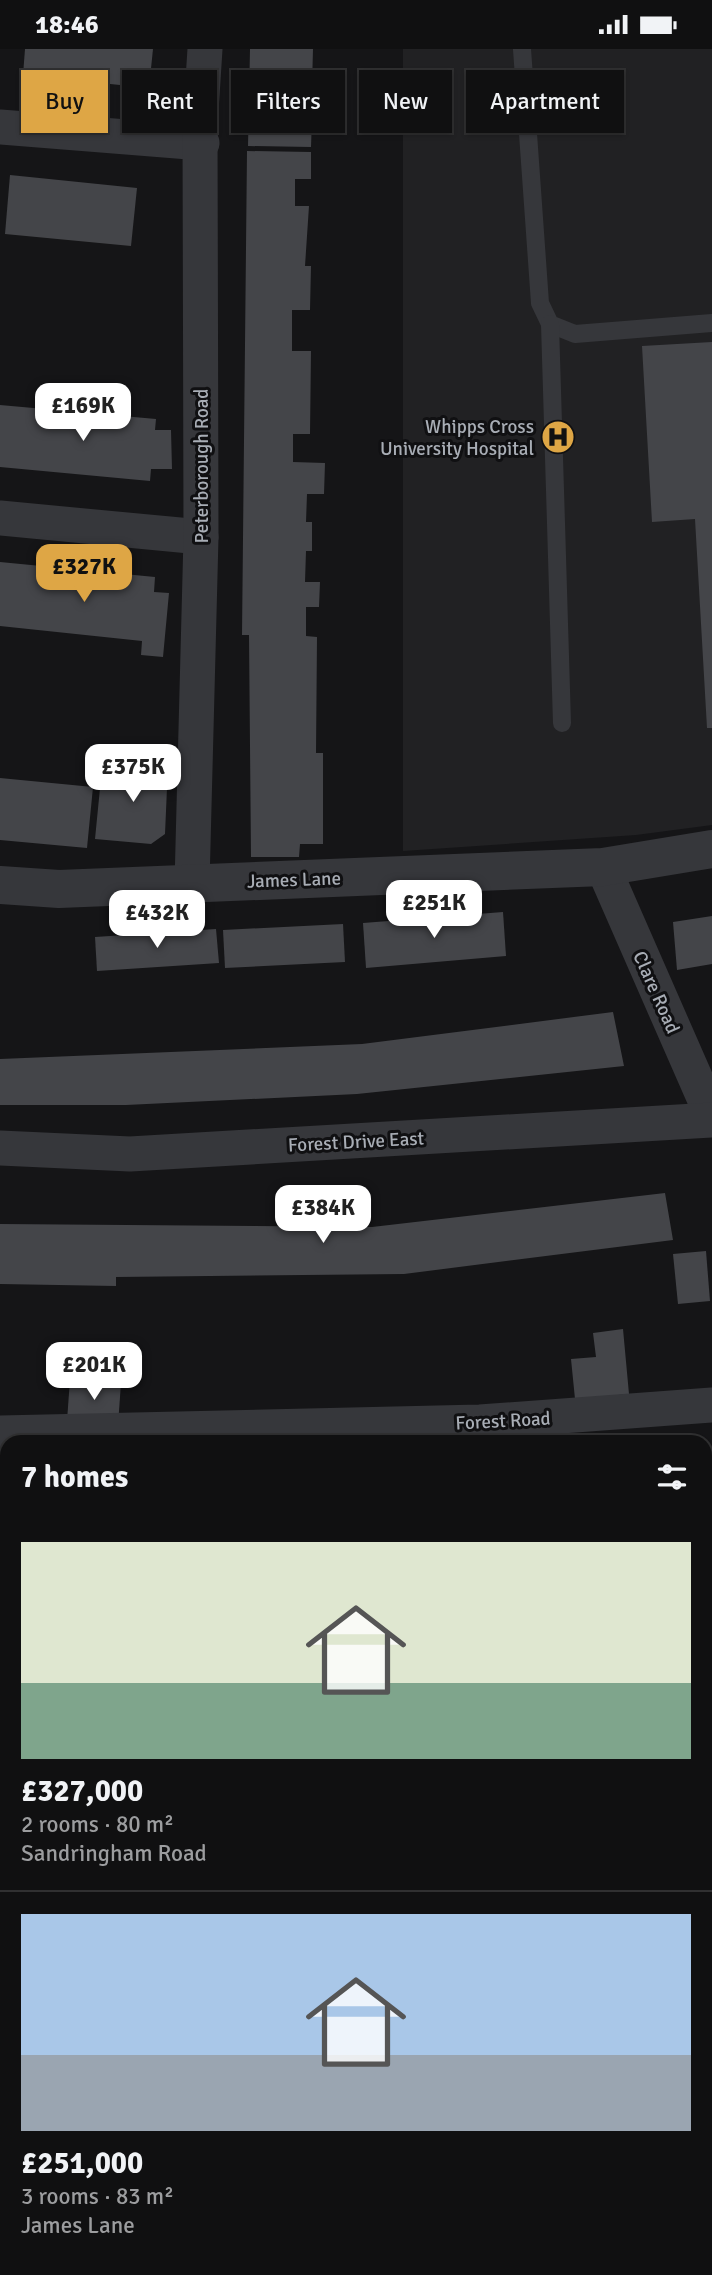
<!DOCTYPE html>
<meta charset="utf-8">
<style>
body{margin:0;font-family:Signika,sans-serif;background:#19191a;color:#f1f3f6;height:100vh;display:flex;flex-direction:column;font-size:26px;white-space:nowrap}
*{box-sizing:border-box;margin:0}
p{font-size:23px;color:#9c9d9f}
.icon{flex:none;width:38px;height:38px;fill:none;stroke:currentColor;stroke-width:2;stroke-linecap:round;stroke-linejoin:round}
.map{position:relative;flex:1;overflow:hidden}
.drawer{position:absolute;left:0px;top:1386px;width:712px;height:840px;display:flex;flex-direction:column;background:#101011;border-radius:21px 21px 0 0;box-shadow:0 2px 5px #0004,0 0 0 2px #303031}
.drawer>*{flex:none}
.top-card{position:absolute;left:21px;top:21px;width:670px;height:63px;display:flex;gap:14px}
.price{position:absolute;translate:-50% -60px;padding:0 16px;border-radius:14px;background:#fff;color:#222;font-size:23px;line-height:46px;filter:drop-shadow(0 2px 4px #0008)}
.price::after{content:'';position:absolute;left:50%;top:42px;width:21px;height:16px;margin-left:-10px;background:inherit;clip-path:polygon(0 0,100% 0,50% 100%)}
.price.active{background:#dea645;color:#111}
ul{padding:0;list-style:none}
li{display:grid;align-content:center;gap:14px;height:371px;padding:0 21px}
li+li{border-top:2px solid #303031}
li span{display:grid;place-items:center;height:217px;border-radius:0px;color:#555}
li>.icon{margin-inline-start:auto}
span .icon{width:126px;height:126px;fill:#fffc;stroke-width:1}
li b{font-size:30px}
h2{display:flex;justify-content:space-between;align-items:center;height:84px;padding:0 21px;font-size:30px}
.tag{padding:0 24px;border-radius:0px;background:#101011;box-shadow:0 2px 5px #0004,0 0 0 2px #303031;font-size:24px;line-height:63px}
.tag.active{background:#dea645;color:#111}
.status{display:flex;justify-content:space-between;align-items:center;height:49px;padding:0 35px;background:#101011;direction:ltr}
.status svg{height:19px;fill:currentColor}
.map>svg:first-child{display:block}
.built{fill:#212123}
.building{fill:#444549}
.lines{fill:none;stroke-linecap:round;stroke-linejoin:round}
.service{stroke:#36373b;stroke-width:18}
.minor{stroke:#36373b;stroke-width:35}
.tertiary{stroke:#36373b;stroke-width:38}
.labels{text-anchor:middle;stroke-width:6;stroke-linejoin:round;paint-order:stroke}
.poi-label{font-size:19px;fill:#a8adb5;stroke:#101012;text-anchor:end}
.street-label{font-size:19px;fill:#a8adb5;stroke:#101012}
</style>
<div class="status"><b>18:46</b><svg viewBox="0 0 49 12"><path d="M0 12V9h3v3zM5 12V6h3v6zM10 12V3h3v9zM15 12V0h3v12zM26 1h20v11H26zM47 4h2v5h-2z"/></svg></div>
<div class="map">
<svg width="712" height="2226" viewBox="0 0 712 2226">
<rect width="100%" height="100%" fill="#151517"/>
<!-- built -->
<polygon class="built" points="403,0 712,0 712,776 636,786 403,802"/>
<!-- building -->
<g class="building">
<polygon points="25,0 153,0 149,39 23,26"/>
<polygon points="250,0 313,0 312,37 325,37 324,69 312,69 311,98 248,97"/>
<polygon points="247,102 311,103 311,130 295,130 295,157 309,157 305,217 311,217 310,261 292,261 292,302 311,302 310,385 293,385 293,413 325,414 324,445 307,445 306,473 312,473 312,502 306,502 305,533 320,533 319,558 306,558 306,587 317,588 316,704 323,704 323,795 300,795 299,808 251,808 249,586 242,586"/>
<polygon points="10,126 137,139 131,197 5,185"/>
<polygon points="712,293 712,679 707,679 695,470 652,473 642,297"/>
<polygon points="0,356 156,370 155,381 171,381 172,420 151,420 150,432 0,418"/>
<polygon points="0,513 155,528 154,543 169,544 163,608 141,606 142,592 0,577"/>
<polygon points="136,713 168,716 165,785 151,795 95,790 101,729 113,718 134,719"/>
<polygon points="0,729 93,738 87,799 0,791"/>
<polygon points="503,863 506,907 366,919 363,874"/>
<polygon points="712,867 712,915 677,921 673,873"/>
<polygon points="343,875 345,913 225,919 223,881"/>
<polygon points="216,880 219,914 97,922 95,888"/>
<polygon points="613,963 624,1017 357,1045 126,1056 0,1056 0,1010 362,995"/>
<polygon points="665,1144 673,1191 404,1225 116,1228 116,1237 0,1235 0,1175 372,1178"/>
<polygon points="706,1202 710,1252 678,1255 673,1205"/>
<polygon points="623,1280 629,1345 575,1350 571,1310 596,1308 593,1284"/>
<polygon points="70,1330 121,1334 118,1376 67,1372"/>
<polygon points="705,1402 712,1403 712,1443 705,1443"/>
<polygon points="0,1428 7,1429 7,1488 0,1488"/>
<polygon points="4,1754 7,1754 7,1827 0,1826"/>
<rect x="705" y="1764" width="7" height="77"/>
<polygon points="0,1990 7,1991 7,2077 0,2076"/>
<polygon points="517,2219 560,2219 559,2226 516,2226"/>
</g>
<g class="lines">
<!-- service -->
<g class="service">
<polyline points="522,0 540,254 550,275 575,285 712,274"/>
<polyline points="550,275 562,674"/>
</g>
<!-- minor -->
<g class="minor">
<polyline points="0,78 202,94"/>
<polyline points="0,469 201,488"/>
<polyline points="603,818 712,1067"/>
<polyline points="192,835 201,488 200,78 205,0"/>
<polyline points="0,1099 130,1105 712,1071"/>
<polyline points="0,1384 480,1373 712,1356"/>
<polyline points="0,1903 7,1903"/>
<polyline points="705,1955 712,1927"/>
<polyline points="640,2226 642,2219"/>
</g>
<!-- tertiary -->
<polyline class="tertiary" points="0,836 59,840 603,818 712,800"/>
</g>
<!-- icons -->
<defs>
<symbol id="hospital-disc" viewBox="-11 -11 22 22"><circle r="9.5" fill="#dea645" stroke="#101012"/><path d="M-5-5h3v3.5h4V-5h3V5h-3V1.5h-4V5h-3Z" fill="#111"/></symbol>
</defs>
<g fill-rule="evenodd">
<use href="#hospital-disc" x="539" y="369" width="38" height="38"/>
</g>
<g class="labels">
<!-- poi labels -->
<g class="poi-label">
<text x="534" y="384">Whipps Cross<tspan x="534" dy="22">University Hospital</tspan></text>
</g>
<!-- street labels -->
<g class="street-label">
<text transform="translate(201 417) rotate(-90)" y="7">Peterborough Road</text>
<text transform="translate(294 830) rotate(-2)" y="7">James Lane</text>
<text transform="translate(657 943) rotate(66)" y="7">Clare Road</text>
<text transform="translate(356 1092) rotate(-3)" y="7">Forest Drive East</text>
<text transform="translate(503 1371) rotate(-3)" y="7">Forest Road</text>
</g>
</g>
</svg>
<b class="price" style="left:83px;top:394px">£169K</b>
<b class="price active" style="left:84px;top:555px">£327K</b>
<b class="price" style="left:133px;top:755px">£375K</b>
<b class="price" style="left:434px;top:891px">£251K</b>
<b class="price" style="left:157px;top:901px">£432K</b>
<b class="price" style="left:323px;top:1196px">£384K</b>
<b class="price" style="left:94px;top:1353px">£201K</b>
<div class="top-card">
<a class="tag active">Buy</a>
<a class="tag">Rent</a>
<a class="tag">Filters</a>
<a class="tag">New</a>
<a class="tag">Apartment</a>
</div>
<section class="drawer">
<h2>7 homes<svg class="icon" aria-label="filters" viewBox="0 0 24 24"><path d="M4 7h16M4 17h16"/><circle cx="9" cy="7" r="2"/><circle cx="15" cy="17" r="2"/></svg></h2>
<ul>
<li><span style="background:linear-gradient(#dfe7d0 65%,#7fa58c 0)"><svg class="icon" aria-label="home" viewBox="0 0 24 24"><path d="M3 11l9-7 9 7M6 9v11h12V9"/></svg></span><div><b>£327,000</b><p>2 rooms · 80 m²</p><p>Sandringham Road</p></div></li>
<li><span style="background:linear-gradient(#a9c7e8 65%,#9aa5b1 0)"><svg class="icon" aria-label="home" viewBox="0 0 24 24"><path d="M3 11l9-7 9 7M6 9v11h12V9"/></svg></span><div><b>£251,000</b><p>3 rooms · 83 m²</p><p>James Lane</p></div></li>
</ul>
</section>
</div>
